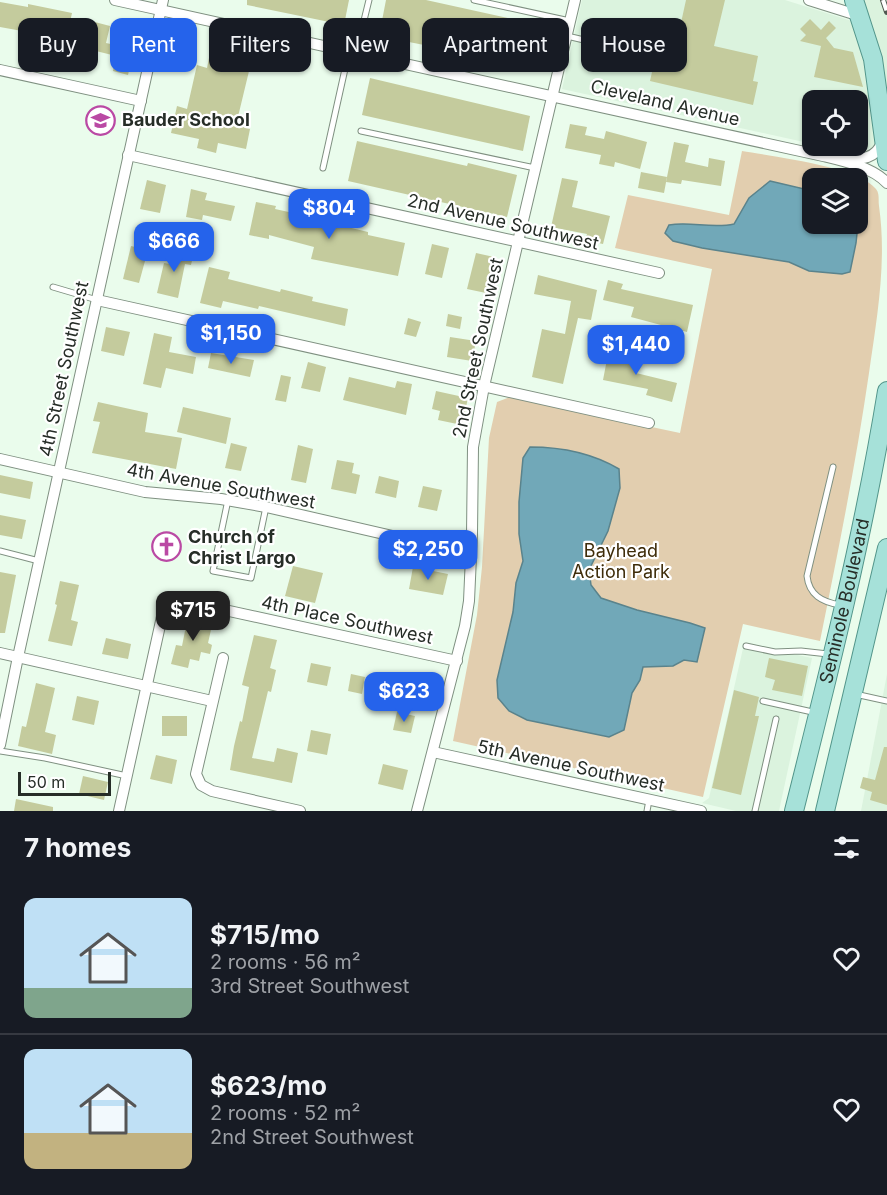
<!DOCTYPE html>
<meta charset="utf-8">
<style>
body{margin:0;font-family:Inter,sans-serif;background:#20242c;color:#f1f3f6;height:100vh;display:flex;flex-direction:column;font-size:22px;white-space:nowrap}
*{box-sizing:border-box;margin:0}
p{font-size:20px;color:#9ea1a6}
.icon{flex:none;width:33px;height:33px;fill:none;stroke:currentColor;stroke-width:2;stroke-linecap:round;stroke-linejoin:round}
.map{position:relative;height:811px;overflow:hidden}
.side{display:flex;flex-direction:column;background:#171b24;flex:1}
.side>*{flex:none}
.guide{position:absolute;left:18px;top:18px;width:852px;height:54px;display:flex;gap:12px}
.controls{position:absolute;left:802px;top:90px;display:grid;gap:12px}
.controls a{display:grid;place-items:center;width:66px;height:66px;border-radius:12px;background:#171b24;box-shadow:0 2px 4px #0004;font-size:30px}
.scale{position:absolute;left:18px;bottom:15px;width:93px;box-sizing:border-box;padding-left:6px;border:3px solid #262d27;border-top:0;font-size:16px;line-height:21px;white-space:nowrap;color:#262d27;-webkit-text-stroke:4px #fff;paint-order:stroke}
.price{position:absolute;translate:-50% -51px;padding:0 14px;border-radius:12px;background:#2563eb;color:#fff;font-size:20px;line-height:39px;filter:drop-shadow(0 2px 3px #0008)}
.price::after{content:'';position:absolute;left:50%;top:36px;width:18px;height:14px;margin-left:-9px;background:inherit;clip-path:polygon(0 0,100% 0,50% 100%)}
.price.active{background:#222;color:#fff}
ul{padding:0;list-style:none}
li{display:flex;align-items:center;gap:18px;height:150px;padding:0 24px}
li+li{border-top:2px solid #363941}
li span{display:grid;place-items:center;flex:none;width:168px;height:120px;border-radius:12px;color:#555}
li>.icon{margin-inline-start:auto}
span .icon{width:72px;height:72px;fill:#fffc;stroke-width:1}
li b{font-size:26px}
h2{display:flex;justify-content:space-between;align-items:center;height:72px;padding:0 24px;font-size:26px}
.tag{padding:0 21px;border-radius:12px;background:#171b24;box-shadow:0 2px 4px #0004;font-size:21px;line-height:54px}
.tag.active{background:#2563eb;color:#fff}
.map>svg:first-child{display:block}
.built{fill:#dbf3de}
.green{fill:#e2ceaf;fill-rule:evenodd}
.water{fill:#71a8b8;stroke:#5a838c;stroke-width:1.5}
.building{fill:#c4cb9d}
.lines{fill:none;stroke-linecap:round;stroke-linejoin:round}
.lane-casing{stroke:#7f9081;stroke-width:7}
.street-casing{stroke:#7f9081;stroke-width:12}
.primary-casing{stroke:#52958a;stroke-width:20}
.lane{stroke:#fff;stroke-width:5}
.street{stroke:#fff;stroke-width:10}
.primary{stroke:#a6e1d9;stroke-width:18}
.rail-casing{stroke:#4f5850;stroke-width:6}
.rail{stroke:#fff;stroke-width:4;stroke-dasharray:11;stroke-linecap:butt}
.labels{text-anchor:middle;stroke-width:4.5;stroke-linejoin:round;paint-order:stroke}
.street-label{font-size:18px;fill:#262d27;stroke:#fff}
.poi-label{font-size:18px;font-weight:bold;fill:#262d27;stroke:#fff;text-anchor:start}
.park-label{font-size:18px;fill:#3e2c09;stroke:#fff}
</style>
<div class="map">
<svg width="887" height="811" viewBox="0 0 887 811">
<rect width="100%" height="100%" fill="#eafcec"/>
<!-- built -->
<g class="built">
<polygon points="582,0 785,0 855,22 867,61 876,142 871,148 856,152 846,152 818,146 858,146 858,100 813,100 813,144 562,89"/>
<polygon points="861,0 887,0 887,104 866,16 868,11 865,10"/>
<polygon points="744,644 812,658 779,811 736,811 672,796 702,803 709,798"/>
<polygon points="887,674 887,811 861,811 862,806"/>
</g>
<!-- green -->
<path class="green" d="M742,151C771,156 859,167 876,189C880,194 878,200 879,206C887,262 877,317 869,373C856,463 838,552 820,641L743,624L703,797L453,741L477,615L482,567L489,438L497,402L510,397L680,433L712,269L615,248L628,195L729,215ZM813,178H858V224H813Z"/>
<!-- water -->
<g class="water">
<path d="M770,181L813,191V224H858L856,243L850,272L842,274L809,271L789,262L702,248L673,241L665,233L669,225C690,221 712,229 734,224L749,198Z"/>
<path d="M530,447C562,447 592,453 619,469L620,488L608,531L589,570L591,585L601,598L637,610L690,623L705,628L697,662L684,660L673,666L643,667L640,680L632,693L624,730L609,737L527,720L509,711L498,698L497,680L513,612L516,583L523,561L519,534V502L523,458Z"/>
</g>
<!-- building -->
<g class="building">
<polygon points="247,0 349,0 344,25 247,5"/>
<polygon points="386,0 426,0 549,27 541,67 430,44 429,46 379,36"/>
<polygon points="686,0 725,0 714,46 758,56 753,81 758,82 753,105 650,81 658,45 668,48 670,39 677,41"/>
<polygon points="0,2 28,7 28,4 72,13 65,45 38,39 35,51 19,47 22,31 0,27"/>
<polygon points="810,19 821,30 829,21 836,28 826,38 834,48 853,52 863,87 814,77 821,46 800,41 806,35 800,29"/>
<polygon points="91,21 110,26 106,43 134,49 128,75 113,71 116,56 84,48"/>
<polygon points="219,53 235,57 234,63 250,67 236,125 250,129 246,149 218,143 216,153 197,148 199,139 171,133 177,106 187,109 197,65 207,68 209,58 218,60"/>
<polygon points="370,78 530,116 523,151 362,115"/>
<polygon points="570,124 587,127 585,135 604,139 606,131 647,142 640,169 615,162 614,167 599,164 601,155 565,148"/>
<polygon points="357,141 467,166 468,163 517,175 507,217 348,181"/>
<polygon points="674,142 689,145 685,162 708,167 709,158 725,161 721,186 682,180 681,184 666,182"/>
<polygon points="641,172 667,177 664,193 638,188"/>
<polygon points="562,178 578,181 572,207 610,216 603,244 585,240 587,234 551,227"/>
<polygon points="147,180 166,185 160,213 140,209"/>
<polygon points="191,189 207,193 205,200 235,206 231,221 203,215 202,220 186,217"/>
<polygon points="256,202 276,206 275,209 339,223 339,225 368,232 368,235 405,243 398,276 311,259 314,247 269,235 269,239 249,235"/>
<polygon points="432,244 449,248 442,278 425,274"/>
<polygon points="131,246 148,250 139,283 123,279"/>
<polygon points="174,247 194,252 191,265 185,264 178,298 157,293 164,263 170,264"/>
<polygon points="476,253 494,257 486,293 467,289"/>
<polygon points="209,267 230,272 228,279 280,292 281,289 313,297 312,301 348,309 345,326 259,306 258,309 223,301 221,308 200,303"/>
<polygon points="538,275 597,290 591,320 578,318 563,384 532,377 542,329 565,334 571,301 534,294"/>
<polygon points="608,280 623,284 621,289 693,305 687,332 631,317 634,307 603,300"/>
<polygon points="448,314 462,317 460,329 446,326"/>
<polygon points="408,318 421,322 416,337 404,334"/>
<polygon points="106,327 130,332 124,356 101,351"/>
<polygon points="154,333 172,337 169,352 196,357 193,374 166,368 161,388 143,384"/>
<polygon points="450,337 476,341 472,361 447,357"/>
<polygon points="609,349 639,355 636,373 677,383 672,402 646,395 648,389 603,380"/>
<polygon points="211,353 254,360 250,377 208,368"/>
<polygon points="308,362 326,367 320,392 301,388"/>
<polygon points="281,375 291,377 286,402 275,400"/>
<polygon points="349,377 395,388 397,381 412,384 406,415 343,400"/>
<polygon points="436,391 468,398 462,425 438,420 440,411 432,409"/>
<polygon points="98,402 148,413 145,432 182,438 176,469 92,453 100,422 93,421"/>
<polygon points="183,407 231,418 226,444 177,432"/>
<polygon points="231,443 247,447 241,471 225,468"/>
<polygon points="298,445 313,449 306,483 291,480"/>
<polygon points="337,460 354,463 352,473 360,475 356,494 331,489"/>
<polygon points="0,475 33,482 30,499 0,493"/>
<polygon points="379,476 399,481 396,498 375,493"/>
<polygon points="423,486 442,490 437,511 418,507"/>
<polygon points="0,515 26,520 22,539 0,535"/>
<polygon points="293,566 323,573 315,603 285,596"/>
<polygon points="413,567 448,574 443,595 409,589"/>
<polygon points="0,572 16,575 5,633 0,633"/>
<polygon points="60,581 79,585 71,620 78,622 72,646 48,641 57,605 55,604"/>
<polygon points="188,616 213,621 208,643 212,645 210,654 201,652 199,661 190,659 188,668 171,664 176,645 182,646"/>
<polygon points="254,635 277,640 270,668 276,670 271,692 268,691 252,758 274,762 277,748 298,753 292,783 230,770 234,746 240,721 242,722 249,687 242,685"/>
<polygon points="106,638 131,644 128,659 102,654"/>
<polygon points="769,658 808,666 802,696 772,690 775,680 765,677"/>
<polygon points="311,663 331,667 327,686 307,682"/>
<polygon points="351,674 365,677 362,694 348,691"/>
<polygon points="36,683 55,688 45,732 56,735 52,754 18,746 22,726 26,727"/>
<polygon points="734,690 759,697 755,716 759,716 741,795 712,788"/>
<polygon points="77,696 99,701 94,725 72,720"/>
<polygon points="397,712 415,716 411,733 393,730"/>
<rect x="162" y="716" width="25" height="20"/>
<polygon points="311,730 331,734 327,755 307,751"/>
<polygon points="884,747 887,747 887,805 870,800 872,792 860,788 863,777 875,780"/>
<polygon points="156,755 177,760 172,784 150,779"/>
<polygon points="383,764 408,770 403,790 378,784"/>
<polygon points="83,776 108,782 104,800 79,794"/>
<polygon points="16,799 53,807 53,811 14,811"/>
</g>
<g class="lines">
<defs>
<g id="lane">
<polyline points="474,0 570,21"/>
<polyline points="567,36 584,40 594,51 642,61"/>
<polyline points="356,53 369,0"/>
<polyline points="361,131 535,168"/>
<polyline points="323,168 349,51"/>
<polyline points="53,287 97,300"/>
<path d="M833,467L807,576C809,595 822,602 840,605"/>
<polyline points="228,500 213,571 251,578 266,507"/>
<polyline points="0,551 39,561"/>
<polyline points="746,646 775,652 801,651 828,654"/>
<polyline points="855,694 887,701"/>
<polyline points="763,701 817,713"/>
<polyline points="0,751 45,758 127,776"/>
<polyline points="647,811 649,800"/>
<polyline points="755,811 776,719"/>
</g>
<g id="street">
<path d="M115,0L823,156C844,161 872,167 887,183"/>
<polyline points="809,0 860,16"/>
<polyline points="0,70 141,101"/>
<polyline points="128,155 659,273"/>
<path d="M843,159C860,159 876,160 882,142"/>
<polyline points="97,300 649,423"/>
<polyline points="0,459 145,492 221,499 266,507 471,554"/>
<polyline points="0,653 212,701"/>
<polyline points="223,658 196,774 201,785 212,791 300,811"/>
<polyline points="0,745 18,657 163,0"/>
<polyline points="433,752 701,811"/>
<polyline points="119,811 163,612 169,604 179,600 457,661"/>
<polyline points="417,811 465,626 469,601 472,534 473,447 484,386 575,0"/>
</g>
<g id="primary">
<polyline points="854,0 873,59 887,161"/>
<path id="s1" d="M794,811C829,672 864,533 887,391"/>
<polyline points="825,811 887,548"/>
</g>
</defs>
<!-- lane casing -->
<use href="#lane" class="lane-casing"/>
<!-- street casing -->
<use href="#street" class="street-casing"/>
<!-- primary casing -->
<use href="#primary" class="primary-casing"/>
<!-- lane -->
<use href="#lane" class="lane"/>
<!-- street -->
<use href="#street" class="street"/>
<!-- primary -->
<use href="#primary" class="primary"/>
<defs>
<polyline id="rail" points="883,0 887,12"/>
</defs>
<!-- rail casing -->
<use href="#rail" class="rail-casing"/>
<!-- rail -->
<use href="#rail" class="rail"/>
</g>
<!-- icons -->
<defs>
<symbol id="school-ring" viewBox="-11 -11 22 22"><circle r="9.5" fill="#fff" stroke="#ba49a4" stroke-width="1.5"/><path d="M0-5L7-2L0 1L-7-2ZM-4 1L0 2.5L4 1V4Q0 6-4 4Z" fill="#ba49a4"/></symbol>
<symbol id="church-ring" viewBox="-11 -11 22 22"><circle r="9.5" fill="#fff" stroke="#ba49a4" stroke-width="1.5"/><path d="M-1.2-6h2.4v3.5h3.3v2.4h-3.3V6h-2.4V-.1h-3.3v-2.4h3.3Z" fill="#ba49a4"/></symbol>
</defs>
<g fill-rule="evenodd">
<use href="#school-ring" x="84" y="104" width="33" height="33"/>
<use href="#church-ring" x="150" y="530" width="33" height="33"/>
</g>
<g class="labels">
<!-- street labels -->
<g class="street-label">
<text transform="translate(665 103) rotate(13)" y="6">Cleveland Avenue</text>
<text transform="translate(503 222) rotate(13)" y="6">2nd Avenue Southwest</text>
<text transform="translate(478 348) rotate(-78)" y="6">2nd Street Southwest</text>
<text transform="translate(64 369) rotate(-78)" y="6">4th Street Southwest</text>
<text transform="translate(221 486) rotate(10)" y="6">4th Avenue Southwest</text>
<text dy="6" stroke="none"><textPath href="#s1" startOffset="216">Seminole Boulevard</textPath></text>
<text transform="translate(347 620) rotate(12)" y="6">4th Place Southwest</text>
<text transform="translate(571 766) rotate(12)" y="6">5th Avenue Southwest</text>
</g>
<!-- poi labels -->
<g class="poi-label">
<text x="122" y="126">Bauder School</text>
<text x="188" y="543">Church of<tspan x="188" dy="21">Christ Largo</tspan></text>
</g>
<!-- park labels -->
<g class="park-label">
<text x="621" y="557">Bayhead<tspan x="621" dy="21">Action Park</tspan></text>
</g>
</g>
</svg>
<div class="controls">
<a><svg class="icon" aria-label="locate" viewBox="0 0 24 24"><circle cx="12" cy="12" r="6"/><path d="M12 2v4M12 18v4M2 12h4M18 12h4"/></svg></a>
<a><svg class="icon" aria-label="layers" viewBox="0 0 24 24"><path d="M12 4l9 5-9 5-9-5zM3 14l9 5 9-5"/></svg></a>
</div>
<div class="scale">50 m</div>
<b class="price" style="left:329px;top:240px">$804</b>
<b class="price" style="left:174px;top:273px">$666</b>
<b class="price" style="left:231px;top:365px">$1,150</b>
<b class="price" style="left:636px;top:376px">$1,440</b>
<b class="price" style="left:428px;top:581px">$2,250</b>
<b class="price active" style="left:193px;top:642px">$715</b>
<b class="price" style="left:404px;top:723px">$623</b>
<div class="guide">
<a class="tag">Buy</a>
<a class="tag active">Rent</a>
<a class="tag">Filters</a>
<a class="tag">New</a>
<a class="tag">Apartment</a>
<a class="tag">House</a>
</div>
</div>
<section class="side">
<h2>7 homes<svg class="icon" aria-label="filters" viewBox="0 0 24 24"><path d="M4 7h16M4 17h16"/><circle cx="9" cy="7" r="2"/><circle cx="15" cy="17" r="2"/></svg></h2>
<ul>
<li><span style="background:linear-gradient(#bfe0f5 75%,#7fa58c 0)"><svg class="icon" aria-label="home" viewBox="0 0 24 24"><path d="M3 11l9-7 9 7M6 9v11h12V9"/></svg></span><div><b>$715/mo</b><p>2 rooms · 56 m²</p><p>3rd Street Southwest</p></div><svg class="icon" aria-label="heart" viewBox="0 0 24 24"><path d="M12 20l-8-8c-3-5 5-10 8-4 3-6 11-1 8 4z"/></svg></li>
<li><span style="background:linear-gradient(#bfe0f5 70%,#c2b280 0)"><svg class="icon" aria-label="home" viewBox="0 0 24 24"><path d="M3 11l9-7 9 7M6 9v11h12V9"/></svg></span><div><b>$623/mo</b><p>2 rooms · 52 m²</p><p>2nd Street Southwest</p></div><svg class="icon" aria-label="heart" viewBox="0 0 24 24"><path d="M12 20l-8-8c-3-5 5-10 8-4 3-6 11-1 8 4z"/></svg></li>
</ul>
</section>
